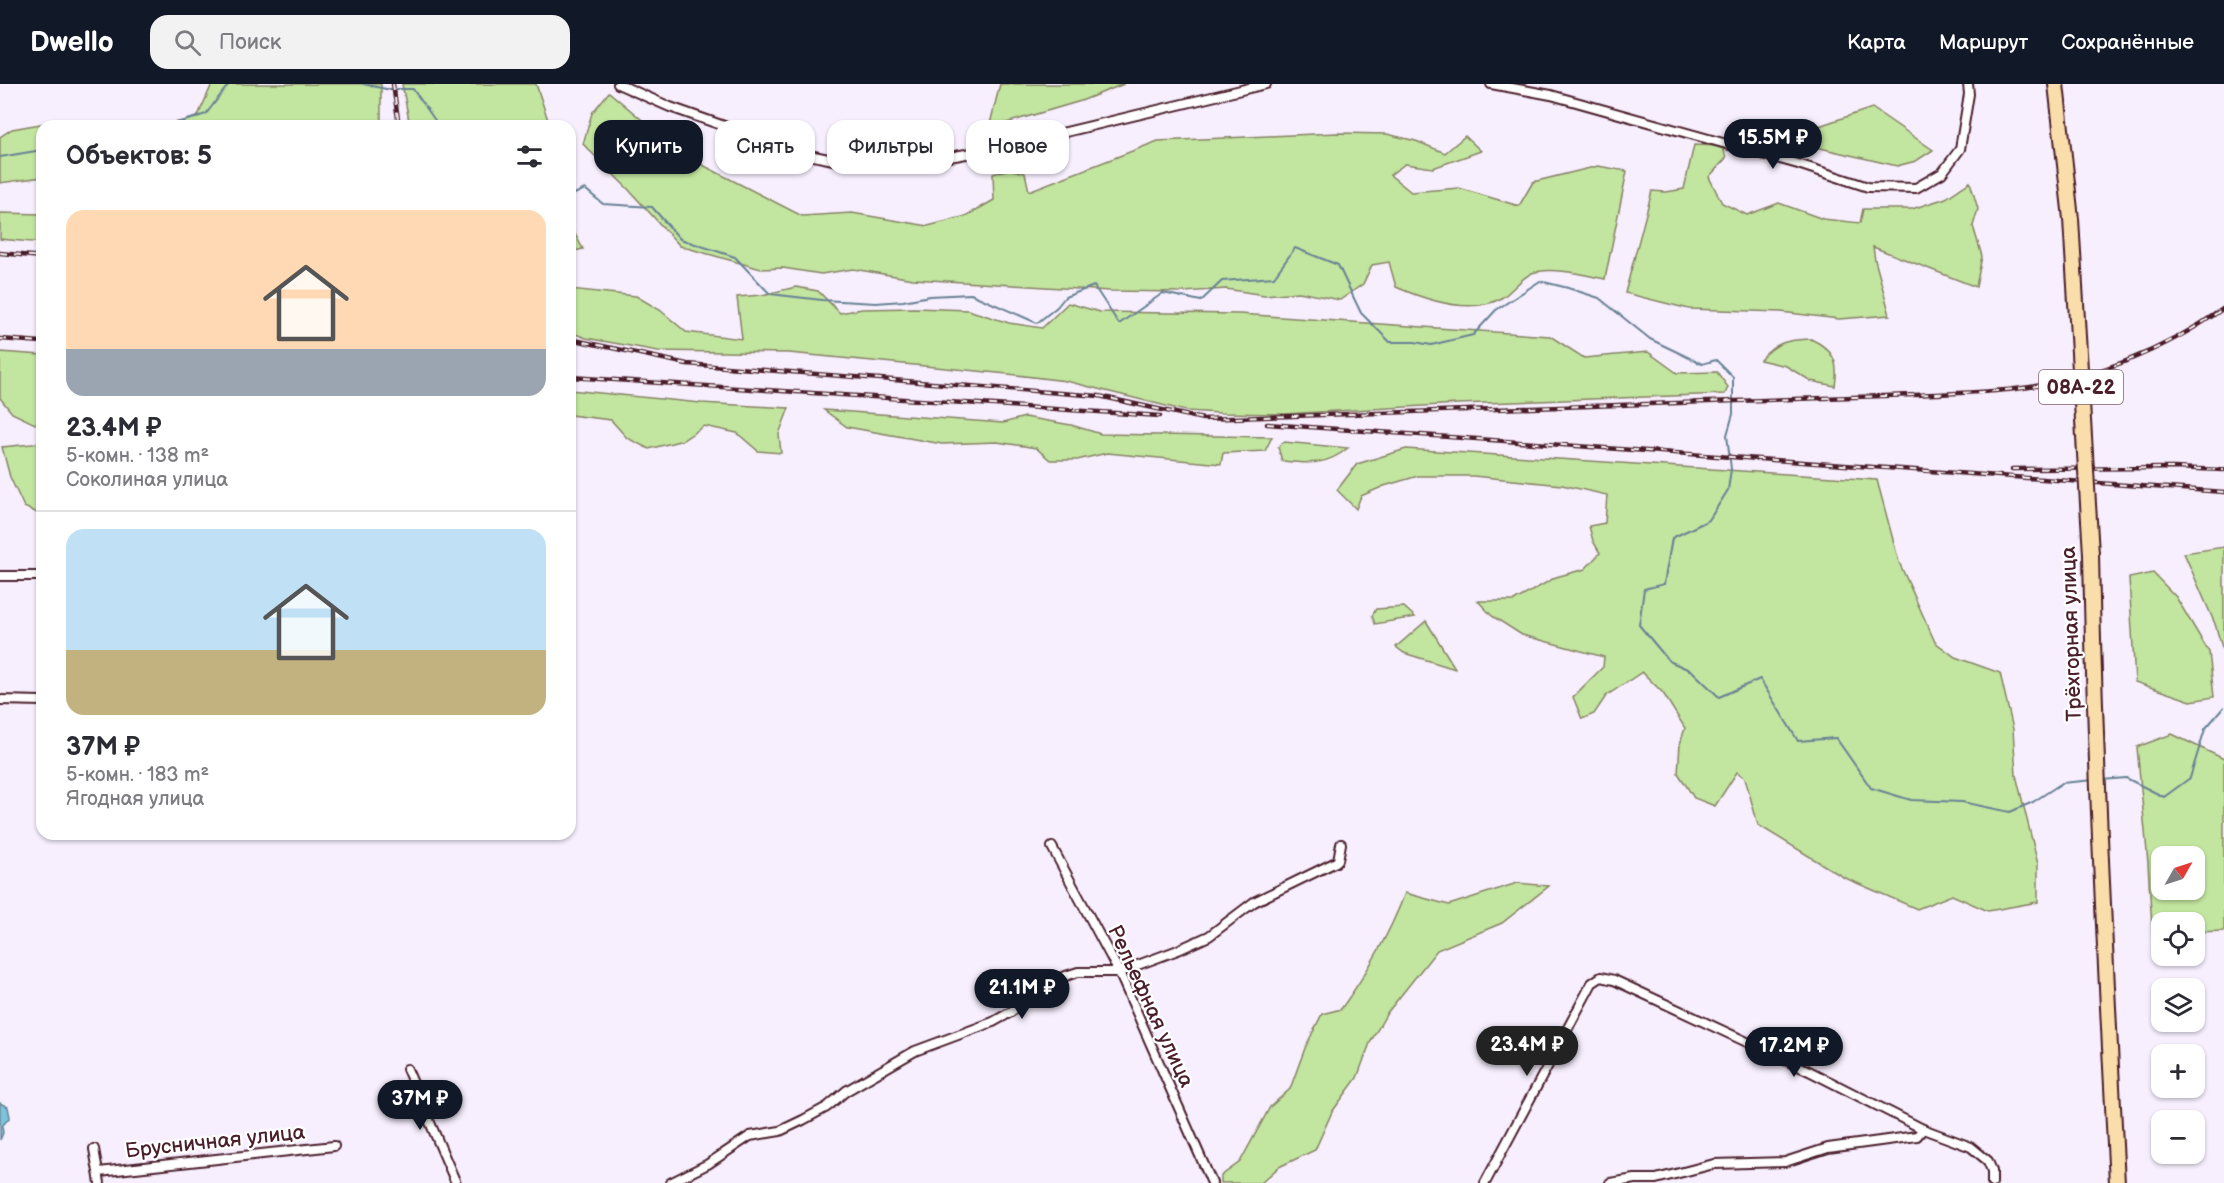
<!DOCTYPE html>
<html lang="ru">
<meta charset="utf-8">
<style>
body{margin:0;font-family:"Balsamiq Sans",sans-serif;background:#f2f2f3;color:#2b2b33;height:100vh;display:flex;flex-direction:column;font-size:22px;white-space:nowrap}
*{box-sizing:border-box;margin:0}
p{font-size:20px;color:#7c7c81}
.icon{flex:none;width:33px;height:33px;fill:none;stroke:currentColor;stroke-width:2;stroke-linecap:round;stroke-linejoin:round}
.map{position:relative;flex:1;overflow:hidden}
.sheet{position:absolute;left:36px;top:36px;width:540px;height:720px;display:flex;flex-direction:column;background:#fff;border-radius:18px;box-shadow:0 2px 4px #0004}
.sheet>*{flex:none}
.hud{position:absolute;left:594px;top:36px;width:570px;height:54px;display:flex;gap:12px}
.needle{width:39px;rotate:51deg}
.fabs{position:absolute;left:2151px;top:762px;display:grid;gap:12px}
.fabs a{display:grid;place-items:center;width:54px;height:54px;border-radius:12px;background:#fff;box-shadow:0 2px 4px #0004;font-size:30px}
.price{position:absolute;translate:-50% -51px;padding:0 14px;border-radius:21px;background:#111827;color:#fff;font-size:20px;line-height:39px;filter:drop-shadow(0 2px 3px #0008)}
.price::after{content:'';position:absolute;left:50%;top:36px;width:18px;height:14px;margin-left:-9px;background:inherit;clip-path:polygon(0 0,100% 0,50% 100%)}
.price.on{background:#222;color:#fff}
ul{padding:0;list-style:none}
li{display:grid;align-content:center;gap:12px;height:318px;padding:0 30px}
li+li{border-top:2px solid #e1e1e2}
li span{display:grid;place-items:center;height:186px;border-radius:18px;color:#555}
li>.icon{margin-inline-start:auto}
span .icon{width:108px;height:108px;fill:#fffc;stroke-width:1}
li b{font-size:26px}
h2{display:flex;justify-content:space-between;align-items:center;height:72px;padding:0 30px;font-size:26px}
.pill{padding:0 21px;border-radius:18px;background:#fff;box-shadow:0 2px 4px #0004;font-size:21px;line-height:54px}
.pill.on{background:#111827;color:#fff}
header{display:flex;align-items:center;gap:36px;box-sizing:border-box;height:84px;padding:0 30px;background:#111827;color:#fff}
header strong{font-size:28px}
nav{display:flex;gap:33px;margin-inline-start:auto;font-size:21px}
.search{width:420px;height:54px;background:#f2f2f3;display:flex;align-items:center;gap:15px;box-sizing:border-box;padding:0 21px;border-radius:18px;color:#7c7c81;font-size:22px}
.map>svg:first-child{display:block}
.green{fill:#c2e59f;stroke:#868265;stroke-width:1.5;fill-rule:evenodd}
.water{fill:#7cc4dc;stroke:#688295;stroke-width:1.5}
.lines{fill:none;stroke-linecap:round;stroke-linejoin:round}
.stream{stroke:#688295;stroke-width:2}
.street-casing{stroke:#4a1f2b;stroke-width:12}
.highway-casing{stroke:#4a1f2b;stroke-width:18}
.street{stroke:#fff;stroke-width:8}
.highway{stroke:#f9deab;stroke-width:14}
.rail-casing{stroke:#4a1f2b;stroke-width:4.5}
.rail{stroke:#fff;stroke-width:2;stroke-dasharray:7;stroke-linecap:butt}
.highway-bridge-casing{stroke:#4a1f2b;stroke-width:18;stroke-linecap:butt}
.highway-bridge{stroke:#f9deab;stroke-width:14}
.labels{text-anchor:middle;stroke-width:4.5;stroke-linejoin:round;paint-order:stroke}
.shield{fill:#fff;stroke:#80626b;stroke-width:1.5}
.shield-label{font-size:20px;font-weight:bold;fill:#4a1f2b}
.street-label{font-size:21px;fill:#4a1f2b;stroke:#fff}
</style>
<header>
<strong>Dwello</strong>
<div class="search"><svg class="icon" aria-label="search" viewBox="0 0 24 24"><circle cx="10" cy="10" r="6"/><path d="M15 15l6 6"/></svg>Поиск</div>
<nav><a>Карта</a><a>Маршрут</a><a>Сохранённые</a></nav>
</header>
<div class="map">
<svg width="2224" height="1099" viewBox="0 0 2224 1099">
<rect width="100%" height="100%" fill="#f7effe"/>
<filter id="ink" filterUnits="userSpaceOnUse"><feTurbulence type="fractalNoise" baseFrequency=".0167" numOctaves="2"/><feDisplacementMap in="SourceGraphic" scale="12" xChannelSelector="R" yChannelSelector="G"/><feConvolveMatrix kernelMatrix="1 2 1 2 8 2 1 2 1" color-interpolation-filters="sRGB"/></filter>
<g filter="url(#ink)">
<!-- green -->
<g class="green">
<polygon points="212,0 381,0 381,40 380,42 158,42 197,34"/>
<polygon points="402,0 536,0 550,42 410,42"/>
<polygon points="1000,0 1124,0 1081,17 989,44"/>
<path d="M609,8L685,72L802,132L852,129L928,142L966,132L994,116L993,90L1009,85L1025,89L1029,107L1158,57L1338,49L1387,50L1416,57L1445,69L1465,52L1481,67L1433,84L1405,80L1390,91L1411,108L1459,104L1519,122L1533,98L1598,82L1627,87L1605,195C1585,191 1551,182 1532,189C1521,194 1512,207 1503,213C1473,232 1426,216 1396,203L1389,178L1372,181L1363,200L1340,216L1299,208L1264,211L1226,205L1184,208L1110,207L913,195L853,185L821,190L783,184L761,185L680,162L628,105L583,60L592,29Z"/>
<polygon points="1872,24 1933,66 1916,77 1897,82 1803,60 1819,42"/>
<polygon points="57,37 61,42 42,42 42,93 0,99 0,53 12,45"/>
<polygon points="1694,61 1723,62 1726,74 1709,93 1722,119 1747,131 1779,119 1823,135 1860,139 1863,125 1912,125 1946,114 1970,98 1978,125 1973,142 1982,172 1976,203 1873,163 1875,176 1890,231 1839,235 1781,228 1689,225 1625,209 1652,107 1666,108 1684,105"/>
<polygon points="0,129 42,130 42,159 0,155"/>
<polygon points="570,141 583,165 570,168"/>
<polygon points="796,203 818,207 840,229 862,225 916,224 968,226 1009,239 1042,244 1068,219 1100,228 1240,230 1550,252 1584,274 1648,268 1677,289 1717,288 1728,303 1725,310 1458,320 1285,330 1220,329 1186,327 1066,297 1008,290 789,269 658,267 586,254 570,248 570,205 636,212 660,226 686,248 742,255 737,213 762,211"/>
<path d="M1811,255C1834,266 1839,278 1835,302L1811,297L1786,282L1760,276C1777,257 1787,256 1811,255Z"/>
<polygon points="0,268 42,271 42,335 35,340 12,329 0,314"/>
<polygon points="570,306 701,319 789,324 779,350 781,369 758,367 737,349 704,342 683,356 649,365 627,354 611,336 570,331"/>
<polygon points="824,326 1003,339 1025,333 1071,341 1101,350 1272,353 1265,367 1223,369 1221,380 1107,369 1077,376 1050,376 1036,364 997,358 942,360 847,343"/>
<path d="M1284,358L1348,364C1326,382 1309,380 1282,377L1278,363Z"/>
<polygon points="42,359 42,431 24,423 10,393 2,363"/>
<polygon points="1406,365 1877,396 1899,478 1935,558 1955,573 2000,589 2013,645 2016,691 2038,780 2038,818 1988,827 1952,811 1917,825 1843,793 1758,741 1745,694 1737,688 1715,722 1694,714 1678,689 1680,660 1685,644 1663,609 1642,588 1606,612 1594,630 1582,635 1573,613 1603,583 1604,573 1522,551 1492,532 1478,517 1514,517 1556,493 1585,485 1600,469 1593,457 1589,442 1605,439 1607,411 1562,401 1473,392 1418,392 1384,402 1361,412 1356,425 1337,406 1357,380"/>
<polygon points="2224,463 2224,570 2215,540 2184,469"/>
<polygon points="2153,489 2176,513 2209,568 2214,613 2191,617 2135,598 2129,494"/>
<polygon points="1404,523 1415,533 1375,540 1372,532 1376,525"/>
<polygon points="1426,537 1455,584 1455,585 1404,569 1396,563"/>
<path d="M2172,650L2224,675V847L2195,848L2194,838H2162L2161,856L2153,860L2148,779L2137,663ZM2162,772H2194V806H2162Z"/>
<path d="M1517,799L1549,802L1502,839L1437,866L1387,929L1370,959L1357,994L1332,1028L1315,1066L1279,1083L1261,1099H1221V1092L1240,1078L1270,1023L1290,1005L1305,964L1322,930L1341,925C1367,889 1389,851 1405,809L1449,821Z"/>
</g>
<!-- water -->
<polygon class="water" points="0,1019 8,1023 10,1033 2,1042 3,1049 0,1056"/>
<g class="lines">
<!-- stream -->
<g class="stream">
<polyline points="363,0 386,5 413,5 439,42"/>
<polyline points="169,42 206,30 229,0"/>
<polyline points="0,73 42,66"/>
<polyline points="570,112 585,105 603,120 652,123 680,155 735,173 770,210 822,216 876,219 903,217 930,212 971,210 1037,239 1057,223 1065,213 1094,202 1119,240 1163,209 1201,217 1222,197 1274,193 1295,164 1338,181 1361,229 1390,258 1415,258 1431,261 1473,251 1496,226 1540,197 1568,204 1599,214 1650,255 1702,280 1716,276 1733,293 1733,330 1727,351 1731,385 1728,406 1709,436 1672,454 1664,500 1644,505 1639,541 1669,577 1692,587 1719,613 1760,595 1798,657 1836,654 1871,704 1911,716 1962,718 2010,728 2033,718 2062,699 2094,696"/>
<polyline points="2102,696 2126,694 2164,713 2190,694 2205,645 2224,623"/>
</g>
<defs>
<g id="street">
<polyline points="618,0 670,23 804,70 843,78 877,80 922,78 999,64 1266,0"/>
<polyline points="1491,0 1551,11 1798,80 1868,103 1916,104 1942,89 1960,65 1969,10 1968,0"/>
<polyline points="0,492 42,492"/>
<polyline points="0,616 42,617"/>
<polyline points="1052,763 1119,888 1212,1099"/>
<polyline points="407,985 456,1099"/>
<polyline points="94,1065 100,1099"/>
<polyline points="99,1088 334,1062"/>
<polyline points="670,1099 708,1080 750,1052 780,1047 803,1036 827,1023 846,1007 915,967 993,938 1011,928 1047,898 1078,888 1119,888 1178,866 1209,852 1254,818 1336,778 1338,776 1341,760"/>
<polyline points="1485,1099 1592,899 1601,893 1614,896 1809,987 1923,1045 1971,1063 1988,1077 1992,1087 1992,1099"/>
<polyline points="1610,1099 1635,1095 1656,1095 1714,1080 1785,1078 1828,1064 1917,1052 1923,1045"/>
</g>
<g id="highway">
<polyline points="2056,0 2071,135"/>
<path d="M2091,470C2095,680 2106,889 2117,1099"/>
</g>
</defs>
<!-- street casing -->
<use href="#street" class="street-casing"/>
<!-- highway casing -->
<use href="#highway" class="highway-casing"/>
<!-- street -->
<use href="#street" class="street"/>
<!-- highway -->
<use href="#highway" class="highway"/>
<defs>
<g id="rail">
<polyline points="393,0 399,42"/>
<polyline points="0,169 42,173"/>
<polyline points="0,255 42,258"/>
<path d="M570,255L687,280L1099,312L1203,335L1914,311C1948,309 1982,309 2015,305C2089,297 2164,267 2224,224"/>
<polyline points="570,293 1160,332"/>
<polyline points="1267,340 2224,408"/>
<polyline points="2012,385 2173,384 2224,386"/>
</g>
</defs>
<!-- rail casing -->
<use href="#rail" class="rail-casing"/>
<!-- rail -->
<use href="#rail" class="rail"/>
<defs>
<polyline id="highway-bridge" points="2071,135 2091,470"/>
</defs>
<!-- highway-bridge casing -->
<use href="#highway-bridge" class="highway-bridge-casing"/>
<!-- highway-bridge -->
<use href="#highway-bridge" class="highway-bridge"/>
</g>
</g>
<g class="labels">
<!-- shield labels -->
<rect class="shield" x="2039" y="286" width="84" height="34" rx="4.5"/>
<g class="shield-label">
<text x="2081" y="310">08А-22</text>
</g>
<!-- street labels -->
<g class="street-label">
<text transform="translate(2071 550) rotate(-92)" y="7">Трёхгорная улица</text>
<text transform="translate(1151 922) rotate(65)" y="7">Рельефная улица</text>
<text transform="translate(215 1057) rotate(-6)" y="7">Брусничная улица</text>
</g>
</g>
</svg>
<div class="fabs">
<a><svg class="needle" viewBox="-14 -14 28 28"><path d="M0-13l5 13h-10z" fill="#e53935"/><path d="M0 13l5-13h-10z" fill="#7c7c81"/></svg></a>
<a><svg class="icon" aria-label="locate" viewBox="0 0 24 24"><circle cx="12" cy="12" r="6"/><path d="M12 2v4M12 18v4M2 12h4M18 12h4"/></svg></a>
<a><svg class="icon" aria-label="layers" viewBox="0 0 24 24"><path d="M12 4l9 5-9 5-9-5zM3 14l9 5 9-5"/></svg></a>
<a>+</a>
<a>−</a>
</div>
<b class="price" style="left:1773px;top:86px">15.5M ₽</b>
<b class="price" style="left:1022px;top:936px">21.1M ₽</b>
<b class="price on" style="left:1527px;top:993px">23.4M ₽</b>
<b class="price" style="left:1794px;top:994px">17.2M ₽</b>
<b class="price" style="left:420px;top:1047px">37M ₽</b>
<div class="hud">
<a class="pill on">Купить</a>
<a class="pill">Снять</a>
<a class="pill">Фильтры</a>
<a class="pill">Новое</a>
</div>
<section class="sheet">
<h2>Объектов: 5<svg class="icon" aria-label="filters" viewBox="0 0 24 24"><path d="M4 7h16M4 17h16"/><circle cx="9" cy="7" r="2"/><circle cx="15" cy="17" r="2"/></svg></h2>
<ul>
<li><span style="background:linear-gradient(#ffd9b3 75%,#9aa5b1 0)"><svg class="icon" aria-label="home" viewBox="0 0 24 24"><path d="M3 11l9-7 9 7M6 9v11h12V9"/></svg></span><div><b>23.4M ₽</b><p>5-комн. · 138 m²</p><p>Соколиная улица</p></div></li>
<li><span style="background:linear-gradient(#bfe0f5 65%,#c2b280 0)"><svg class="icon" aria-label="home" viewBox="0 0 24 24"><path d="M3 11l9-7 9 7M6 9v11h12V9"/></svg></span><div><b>37M ₽</b><p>5-комн. · 183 m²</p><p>Ягодная улица</p></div></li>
</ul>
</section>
</div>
